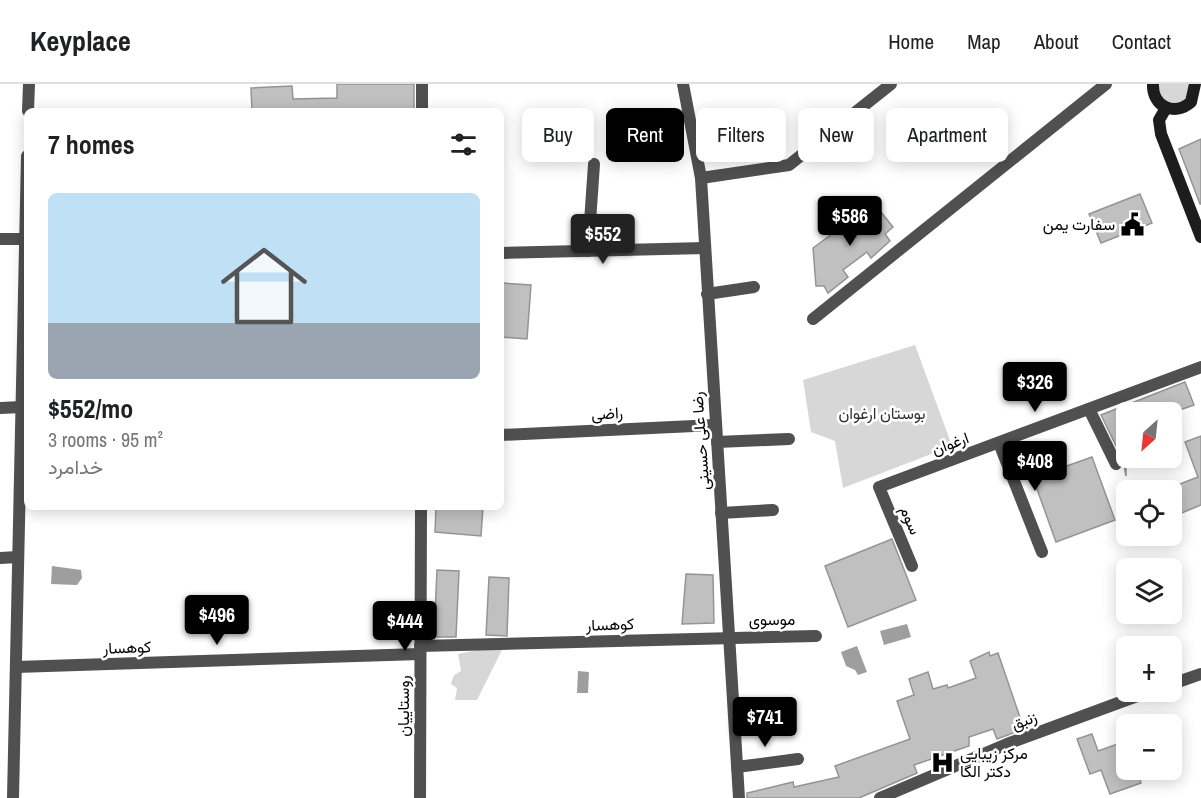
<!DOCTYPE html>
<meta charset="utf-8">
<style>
body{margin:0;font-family:"Archivo Narrow",Vazirmatn,sans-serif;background:#f2f2f2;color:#202124;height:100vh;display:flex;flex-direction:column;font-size:22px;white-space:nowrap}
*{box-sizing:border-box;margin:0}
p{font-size:20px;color:#757577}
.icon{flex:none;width:33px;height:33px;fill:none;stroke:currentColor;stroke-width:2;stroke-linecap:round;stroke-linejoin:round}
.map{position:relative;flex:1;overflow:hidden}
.sheet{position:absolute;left:24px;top:24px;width:480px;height:402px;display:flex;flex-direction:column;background:#fff;border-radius:9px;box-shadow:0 3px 15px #0003}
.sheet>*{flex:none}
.guide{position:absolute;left:522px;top:24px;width:570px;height:54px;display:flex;gap:12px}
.needle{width:39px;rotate:207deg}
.controls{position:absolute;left:1116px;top:318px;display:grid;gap:12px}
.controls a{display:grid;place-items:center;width:66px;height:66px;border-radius:9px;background:#fff;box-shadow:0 3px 15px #0003;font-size:30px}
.price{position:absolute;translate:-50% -51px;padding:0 14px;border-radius:6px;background:#000;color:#fff;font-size:20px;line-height:39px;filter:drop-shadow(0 2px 3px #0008)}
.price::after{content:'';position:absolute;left:50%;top:36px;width:18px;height:14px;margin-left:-9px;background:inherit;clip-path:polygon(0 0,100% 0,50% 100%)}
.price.selected{background:#222;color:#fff}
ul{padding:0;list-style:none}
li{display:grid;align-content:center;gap:12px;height:318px;padding:0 24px}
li+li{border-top:2px solid #e0e0e0}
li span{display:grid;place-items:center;height:186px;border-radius:9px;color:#555}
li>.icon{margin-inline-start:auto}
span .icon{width:108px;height:108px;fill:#fffc;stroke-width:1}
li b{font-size:26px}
h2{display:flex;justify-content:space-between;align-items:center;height:72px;padding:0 24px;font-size:26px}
.tag{padding:0 21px;border-radius:9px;background:#fff;box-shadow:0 3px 15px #0003;font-size:21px;line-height:54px}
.tag.selected{background:#000;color:#fff}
header{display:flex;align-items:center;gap:36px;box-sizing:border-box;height:84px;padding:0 30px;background:#fff;border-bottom:2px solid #e0e0e0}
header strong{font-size:28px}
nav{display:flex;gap:33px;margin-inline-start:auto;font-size:21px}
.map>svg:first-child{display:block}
.green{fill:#d7d7d7}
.water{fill:#9e9e9e}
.building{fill:#c0c0c0;stroke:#949494;stroke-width:1.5}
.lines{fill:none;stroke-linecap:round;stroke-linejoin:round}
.minor{stroke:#505050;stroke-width:12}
.tertiary{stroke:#505050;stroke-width:12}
.secondary{stroke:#1d1d1d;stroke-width:12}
.labels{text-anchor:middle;stroke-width:5;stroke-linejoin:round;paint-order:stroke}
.poi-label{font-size:16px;fill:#000;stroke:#fff;text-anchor:end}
.street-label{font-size:16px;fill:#000;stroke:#fff}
.park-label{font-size:16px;fill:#2e2e2e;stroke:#fff}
</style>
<header>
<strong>Keyplace</strong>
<nav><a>Home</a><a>Map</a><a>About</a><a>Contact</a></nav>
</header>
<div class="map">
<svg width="1201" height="714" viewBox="0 0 1201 714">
<rect width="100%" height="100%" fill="#fff"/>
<!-- green -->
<g class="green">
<polygon points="1157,0 1191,0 1191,10 1179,21 1162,18"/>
<polygon points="915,261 952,362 843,404 835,357 811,348 803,296"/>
<polygon points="505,560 477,616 455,616 457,604 451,600 454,591 461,587 458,570"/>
</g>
<!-- water -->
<g class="water">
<polygon points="52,482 81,486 82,494 77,501 51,500"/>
<polygon points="907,540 911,553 884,561 880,547"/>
<polygon points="857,562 867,588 858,591 855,586 846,582 841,568"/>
<polygon points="578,587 589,588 588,609 577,609"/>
</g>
<!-- building -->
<g class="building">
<polygon points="337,0 414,0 414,27 252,27 251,4 292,2 293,15 337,14"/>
<polygon points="1201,55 1201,120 1200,120 1179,65"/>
<polygon points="1140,110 1152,139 1101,159 1089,130"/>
<polygon points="876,122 893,143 885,150 890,157 871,174 867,168 843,186 848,193 828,209 824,202 816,202 813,164 867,124"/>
<polygon points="502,199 531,201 527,255 501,253"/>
<polygon points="1185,298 1194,321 1174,328 1126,328 1126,392 1123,376 1101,331"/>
<polygon points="1201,352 1201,421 1172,433 1172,403 1198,393 1185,358"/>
<polygon points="1092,373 1115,436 1056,458 1033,394"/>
<polygon points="436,423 483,423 481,452 435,448"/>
<polygon points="892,455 916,516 848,543 825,482"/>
<polygon points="437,486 459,487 456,553 434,553"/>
<polygon points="686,490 713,491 714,539 682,540"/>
<polygon points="489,493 509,494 507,552 486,551"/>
<polygon points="989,568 990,572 998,569 1024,645 997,655 993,645 969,653 969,662 914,681 917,689 859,714 747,714 747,709 793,698 794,703 839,693 835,682 910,655 897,617 914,611 909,595 928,588 933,605 947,601 948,604 976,594 970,577"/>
<polygon points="1092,650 1098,667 1126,657 1126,686 1137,686 1141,699 1110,710 1101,686 1090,690 1077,655"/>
</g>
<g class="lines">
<!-- minor -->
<g class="minor">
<polyline points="28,27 29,0"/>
<polyline points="422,27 422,0"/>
<polyline points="701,94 789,81 891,0"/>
<polyline points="0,155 25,155"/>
<polyline points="588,167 594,80"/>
<polyline points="501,169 705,164"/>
<polyline points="707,210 754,203"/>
<polyline points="813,235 1106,0"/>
<polyline points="0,324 22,323"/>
<polyline points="1089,325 1116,380"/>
<polyline points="501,351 715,341"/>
<polyline points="717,358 789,355"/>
<polyline points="999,359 1042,468"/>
<polyline points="721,429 773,426"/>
<polyline points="0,474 18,473"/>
<polyline points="912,482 879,403 1201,283"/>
<polyline points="420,562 816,552"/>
<polyline points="16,583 420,570"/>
<polyline points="1172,600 1201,590"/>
<polyline points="737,683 798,675"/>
<polyline points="13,714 27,72"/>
<polyline points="420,714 421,423"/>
<polyline points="880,714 1007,660 1148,608"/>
</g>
<!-- tertiary -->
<polyline class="tertiary" points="683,0 701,94 739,714"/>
<!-- secondary -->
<g class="secondary">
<path d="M1153,0C1152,22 1174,33 1191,18L1195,0"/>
<polyline points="1166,24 1159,36 1161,50 1201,153"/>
</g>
</g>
<!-- icons -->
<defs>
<symbol id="civic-bare" viewBox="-9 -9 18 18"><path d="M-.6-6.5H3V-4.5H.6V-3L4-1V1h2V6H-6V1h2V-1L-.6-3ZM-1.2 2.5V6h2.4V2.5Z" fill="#000" stroke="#fff" stroke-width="2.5" paint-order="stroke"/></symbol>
<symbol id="hospital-bare" viewBox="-9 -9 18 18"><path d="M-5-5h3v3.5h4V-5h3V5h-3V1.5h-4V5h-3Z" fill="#000" stroke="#fff" stroke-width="2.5" paint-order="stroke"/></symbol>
</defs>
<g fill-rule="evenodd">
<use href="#civic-bare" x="1116" y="124" width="33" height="33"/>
<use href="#hospital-bare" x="926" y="662" width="33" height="33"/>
</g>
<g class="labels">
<!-- poi labels -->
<g class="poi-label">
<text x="1115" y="146">سفارت یمن</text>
<text x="960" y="675" text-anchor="start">مرکز زیبایی<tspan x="960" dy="18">دکتر الگا</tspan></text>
</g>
<!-- street labels -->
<g class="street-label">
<text transform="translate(607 329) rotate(-3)" y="6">راضی</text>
<text transform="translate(700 357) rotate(-94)" y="6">رضا علی حسینی</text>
<text transform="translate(950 359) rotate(-20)" y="6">ارغوان</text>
<text transform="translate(911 436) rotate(67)" y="6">سوم</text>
<text x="772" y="541">موسوی</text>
<text transform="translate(610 540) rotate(-2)" y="6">کوهسار</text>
<text transform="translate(127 563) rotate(-2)" y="6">کوهسار</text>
<text transform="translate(403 622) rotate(-90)" y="6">روستاییان</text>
<text transform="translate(1024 636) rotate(-21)" y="6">زنبق</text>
</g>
<!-- park labels -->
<g class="park-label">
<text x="882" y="335">بوستان ارغوان</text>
</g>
</g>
</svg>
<div class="controls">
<a><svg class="needle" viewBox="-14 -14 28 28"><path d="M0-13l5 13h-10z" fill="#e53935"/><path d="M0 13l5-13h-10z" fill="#757577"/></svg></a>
<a><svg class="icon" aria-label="locate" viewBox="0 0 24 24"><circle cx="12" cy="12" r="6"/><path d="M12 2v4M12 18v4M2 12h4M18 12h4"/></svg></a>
<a><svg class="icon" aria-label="layers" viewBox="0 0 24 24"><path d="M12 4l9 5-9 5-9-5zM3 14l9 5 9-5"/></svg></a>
<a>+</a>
<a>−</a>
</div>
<b class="price" style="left:850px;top:163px">$586</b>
<b class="price selected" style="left:603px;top:181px">$552</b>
<b class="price" style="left:1035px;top:329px">$326</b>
<b class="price" style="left:1035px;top:408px">$408</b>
<b class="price" style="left:217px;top:562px">$496</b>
<b class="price" style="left:405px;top:568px">$444</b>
<b class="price" style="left:765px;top:664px">$741</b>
<div class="guide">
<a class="tag">Buy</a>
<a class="tag selected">Rent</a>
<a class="tag">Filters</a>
<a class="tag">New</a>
<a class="tag">Apartment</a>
</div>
<section class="sheet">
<h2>7 homes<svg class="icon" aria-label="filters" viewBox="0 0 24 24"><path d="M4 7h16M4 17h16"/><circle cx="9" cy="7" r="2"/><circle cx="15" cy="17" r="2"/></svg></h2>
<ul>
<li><span style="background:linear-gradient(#bfe0f5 70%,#9aa5b1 0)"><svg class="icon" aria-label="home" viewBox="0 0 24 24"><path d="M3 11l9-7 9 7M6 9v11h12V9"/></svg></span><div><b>$552/mo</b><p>3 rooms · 95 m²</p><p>خدامرد</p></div></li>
</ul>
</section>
</div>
